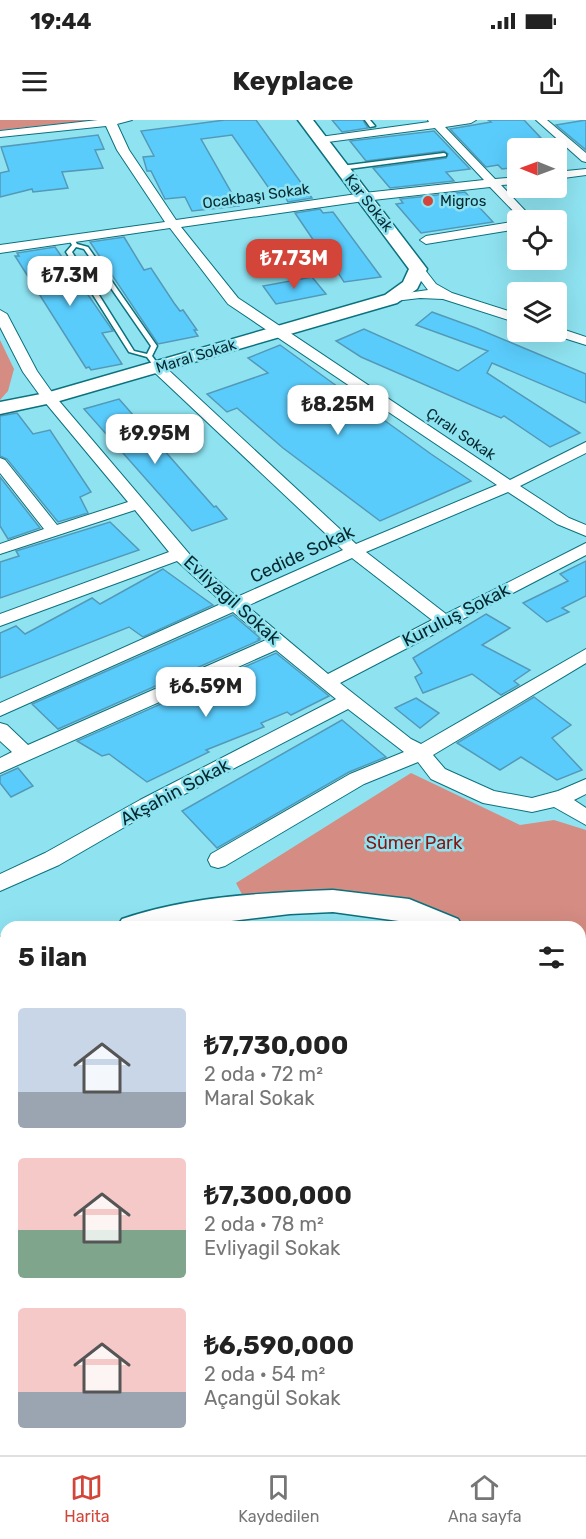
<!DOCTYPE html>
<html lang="tr">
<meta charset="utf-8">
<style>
body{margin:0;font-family:Rubik,sans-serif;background:#f6f6f6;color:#222;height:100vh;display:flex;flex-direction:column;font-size:22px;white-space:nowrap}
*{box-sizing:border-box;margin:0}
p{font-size:20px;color:#767676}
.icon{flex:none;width:33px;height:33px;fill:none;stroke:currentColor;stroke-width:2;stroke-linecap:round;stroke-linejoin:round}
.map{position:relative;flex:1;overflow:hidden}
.sheet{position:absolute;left:0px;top:801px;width:586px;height:534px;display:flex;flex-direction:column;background:#fff;border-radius:18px 18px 0 0;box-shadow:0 6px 24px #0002}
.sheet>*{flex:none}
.needle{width:39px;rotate:271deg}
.buttons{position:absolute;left:507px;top:18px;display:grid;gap:12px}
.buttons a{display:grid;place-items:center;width:60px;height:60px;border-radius:6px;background:#fff;box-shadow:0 6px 24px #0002;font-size:30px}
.price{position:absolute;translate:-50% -51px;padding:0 14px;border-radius:12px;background:#fff;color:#222;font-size:20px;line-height:39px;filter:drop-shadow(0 2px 3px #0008)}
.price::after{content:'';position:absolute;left:50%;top:36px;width:18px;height:14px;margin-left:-9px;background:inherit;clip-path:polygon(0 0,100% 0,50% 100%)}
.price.active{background:#d34539;color:#fff}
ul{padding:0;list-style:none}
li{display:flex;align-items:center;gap:18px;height:150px;padding:0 18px}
li span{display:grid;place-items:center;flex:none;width:168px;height:120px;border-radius:6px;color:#555}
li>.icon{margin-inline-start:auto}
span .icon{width:72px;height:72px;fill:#fffc;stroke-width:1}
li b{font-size:26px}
h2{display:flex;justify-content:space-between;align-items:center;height:72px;padding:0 18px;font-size:26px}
.status{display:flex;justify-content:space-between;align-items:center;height:42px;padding:0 30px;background:#fff;direction:ltr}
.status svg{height:16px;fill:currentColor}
header{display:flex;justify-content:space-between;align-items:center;height:78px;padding:0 18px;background:#fff;font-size:27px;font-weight:700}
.menu{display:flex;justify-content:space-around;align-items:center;height:84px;border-top:2px solid #e0e0e0;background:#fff;font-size:16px;color:#767676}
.menu a{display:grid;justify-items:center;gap:3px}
.menu .active{color:#d34539}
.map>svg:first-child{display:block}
.green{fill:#d58c82}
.water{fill:#af8c23;stroke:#7b6e27;stroke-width:1.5}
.building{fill:#5accfc;stroke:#5399b8;stroke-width:1.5}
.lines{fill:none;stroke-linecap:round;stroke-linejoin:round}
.lane-casing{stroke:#0b717d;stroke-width:3}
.street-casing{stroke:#0b717d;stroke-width:2}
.secondary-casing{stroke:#0b717d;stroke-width:3}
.lane{fill:#fff;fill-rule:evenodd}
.street{fill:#fff;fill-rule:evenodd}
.secondary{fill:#fff;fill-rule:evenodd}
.poi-dot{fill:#d34539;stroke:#8fe3f1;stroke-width:2}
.labels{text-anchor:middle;stroke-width:5;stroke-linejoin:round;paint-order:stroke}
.far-street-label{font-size:15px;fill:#03292f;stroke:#8fe3f1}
.far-poi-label{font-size:15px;fill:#03292f;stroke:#8fe3f1;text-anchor:start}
.street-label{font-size:18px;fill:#03292f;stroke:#8fe3f1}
.park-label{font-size:18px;fill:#89130e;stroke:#8fe3f1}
</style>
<div class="status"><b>19:44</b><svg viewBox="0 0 49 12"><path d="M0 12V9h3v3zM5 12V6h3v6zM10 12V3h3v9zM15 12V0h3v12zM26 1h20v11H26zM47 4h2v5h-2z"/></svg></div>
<header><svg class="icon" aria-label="menu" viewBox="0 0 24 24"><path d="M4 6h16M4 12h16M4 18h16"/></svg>Keyplace<svg class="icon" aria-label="share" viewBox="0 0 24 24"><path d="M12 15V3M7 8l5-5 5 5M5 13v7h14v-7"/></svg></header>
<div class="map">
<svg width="586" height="1335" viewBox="0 0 586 1335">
<rect width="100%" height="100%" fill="#8fe3f1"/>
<!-- green -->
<g class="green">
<polygon points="0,0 92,0 0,10"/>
<polygon points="0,220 14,249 8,271 0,280"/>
<polygon points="411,653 520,705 554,700 586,710 586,852 581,850 580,807 471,807 433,792 245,780 236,763"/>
</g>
<!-- water -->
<g class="water">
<polygon points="0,871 6,871 6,951 0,950"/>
<polygon points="581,914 586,916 586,1049 580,1046"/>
</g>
<!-- building -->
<g class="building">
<polygon points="225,0 256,0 312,78 288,82 284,75 275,77 232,15 201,19 239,86 192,91 185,77 165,79 151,51 147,51 143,37 154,36 141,11"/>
<polygon points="332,0 363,0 368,8 342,12"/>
<polygon points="488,0 524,0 541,18 518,21 518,47 502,49 498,45 486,47 450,9 491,2"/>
<polygon points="586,0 586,30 556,5"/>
<polygon points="434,11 470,49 446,52 454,61 390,68 373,48 446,38 448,34 444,31 366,41 350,21"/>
<polygon points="98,15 104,29 95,30 103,48 62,52 68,68 33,72 32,69 0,77 0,53 9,51 1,27"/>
<polygon points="465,72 493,102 421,113 396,84 403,83 400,79"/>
<polygon points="320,89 323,93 333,92 381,157 344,162 317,120 314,121 295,93"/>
<polygon points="124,117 144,150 151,148 174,183 180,191 183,190 197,210 194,210 198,216 158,224 90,122"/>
<polygon points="55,127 113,211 102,213 122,244 91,250 89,247 86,248 15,136 19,136 17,133"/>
<polygon points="312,157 326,174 276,184 263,166"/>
<polygon points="432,192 476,208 586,254 586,283 492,243 487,253 580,313 550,327 504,296 501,298 361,237 336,221 364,209 458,251 488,231 416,205"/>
<polygon points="280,225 431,334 471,361 380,401 283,328 237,288 227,292 207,274 268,253 248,238"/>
<polygon points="119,279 214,387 216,386 227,399 192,411 84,289"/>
<polygon points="17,293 33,314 50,310 91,372 80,377 88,393 58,402 7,339 0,336 0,296"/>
<polygon points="0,357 40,408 8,419 0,406"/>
<polygon points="110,402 139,430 0,478 0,442 19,436 16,431"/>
<polygon points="586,441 586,476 562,488 569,492 547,502 523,483 568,461 560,454"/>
<polygon points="163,449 213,485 143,517 129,507 0,558 0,513 16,506 25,514 92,478 100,484"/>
<polygon points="486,494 510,508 482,525 530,550 514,561 519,565 501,575 472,554 423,573 415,557 422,553 413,538"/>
<polygon points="233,495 260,518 258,519 260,520 58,609 32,584"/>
<polygon points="276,533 329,576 291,595 287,592 261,603 264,607 206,630 209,632 147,662 109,634 102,636 77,621"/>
<polygon points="534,577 571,605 552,618 582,650 557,660 521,637 500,650 457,623"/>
<polygon points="416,578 439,593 420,608 395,588"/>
<polygon points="342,600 386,637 349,652 217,728 182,691"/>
<polygon points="18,648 33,666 11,677 0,663 0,656"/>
</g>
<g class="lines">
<defs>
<g id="lane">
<polygon points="365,0 370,0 375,6 370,7"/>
<polygon points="444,33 446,34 446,36 341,50 338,48 341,46"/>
<path d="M72,118L74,119L77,124L88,127L157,226L152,236L161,248L160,249H156L147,237L129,232L66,132L72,125L69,120ZM76,127L84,129L151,226L147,234L134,231L72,132Z"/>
</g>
<g id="street">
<path d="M98,0H132L117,4L129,30L176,100L364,73L484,60L435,8L320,23L314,20L320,17L429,2L428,0H476L471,3L445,7L495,59L518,57V64L501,65L534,100H522L490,67L364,81L181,107L238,178L510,360L586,322V333L520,366L569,398L586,405V416L557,404L508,372L366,432L446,494L586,423V435L340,563L411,619L421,624L586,529V543L433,635L445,649L494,671L532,678L558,671L586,659V674L574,680L586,688V705L554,687L532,692L483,683L431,659L418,642L364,664L225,746L218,748L211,746L208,740L211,734L350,654L404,632L348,589L154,690L59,745L0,771V754L45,733L140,680L336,579L276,530L0,653V638L12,632L0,621V603L7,605L28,625L266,520L233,492L0,596V583L223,483L177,441L0,506V494L169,432L135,390L0,434V424L44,409L0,353V338L5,340L57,405L128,382L44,281L23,252L0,207V190L7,194L37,251L54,275L197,443L237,477L343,430L153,251L151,248L153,245H163L356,424L497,365L228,184L170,108L0,133V125L165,102L117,30L106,6L0,17V11ZM352,438L432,500L328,554L247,486Z"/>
<polygon points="536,0 547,0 586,33 586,42 582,41"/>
<polygon points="586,49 586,55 556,59 556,52"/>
<polygon points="518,101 518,109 426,124 420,120 426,116"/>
<polygon points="418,145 422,146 436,164 452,173 518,194 518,203 443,179 420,178 386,182 384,179 386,176 428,170 412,149"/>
<polygon points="556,207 586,217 586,225 551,214 550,212 556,212"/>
</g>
<g id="secondary">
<polygon points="298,0 313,0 424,145 427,149 417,169 397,183 56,282 0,294 0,282 46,273 385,175 403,162 409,149"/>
<path d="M333,770L409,779L458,799L463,807H417L406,802L333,792L290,794L182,807H117L122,799C189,776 263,773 333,770Z"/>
<polygon points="6,816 6,840 0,841 0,817"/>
</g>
</defs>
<!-- lane casing -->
<use href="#lane" class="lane-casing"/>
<!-- street casing -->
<use href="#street" class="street-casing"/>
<!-- secondary casing -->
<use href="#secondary" class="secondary-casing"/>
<!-- lane -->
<use href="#lane" class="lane"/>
<!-- street -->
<use href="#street" class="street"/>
<!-- secondary -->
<use href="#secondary" class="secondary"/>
</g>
<!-- markers -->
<circle class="poi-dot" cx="428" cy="81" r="6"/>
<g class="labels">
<!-- far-street labels -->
<g class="far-street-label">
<text transform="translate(256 76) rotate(-8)" y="5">Ocakbaşı Sokak</text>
<text transform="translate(369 83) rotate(52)" y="5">Kar Sokak</text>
<text transform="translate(196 236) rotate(-17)" y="5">Maral Sokak</text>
<text transform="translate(461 314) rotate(34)" y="5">Çıralı Sokak</text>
</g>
<!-- far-poi labels -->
<g class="far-poi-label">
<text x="440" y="86">Migros</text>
</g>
<!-- street labels -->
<g class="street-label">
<text transform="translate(302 434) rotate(-25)" y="6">Cedide Sokak</text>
<text transform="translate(232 480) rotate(42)" y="6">Evliyagil Sokak</text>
<text transform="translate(456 495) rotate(-27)" y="6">Kuruluş Sokak</text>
<text transform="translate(175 672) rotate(-28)" y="6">Akşahin Sokak</text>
</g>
<!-- park labels -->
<g class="park-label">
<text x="414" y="729">Sümer Park</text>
</g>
</g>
</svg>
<div class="buttons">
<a><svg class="needle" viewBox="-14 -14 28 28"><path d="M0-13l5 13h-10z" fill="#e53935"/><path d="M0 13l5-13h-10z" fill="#767676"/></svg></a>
<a><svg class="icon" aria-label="locate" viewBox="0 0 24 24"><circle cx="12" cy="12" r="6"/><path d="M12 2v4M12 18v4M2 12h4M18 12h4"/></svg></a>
<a><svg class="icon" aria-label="layers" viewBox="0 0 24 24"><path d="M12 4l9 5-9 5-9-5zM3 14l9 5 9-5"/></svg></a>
</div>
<b class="price active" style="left:294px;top:170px">₺7.73M</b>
<b class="price" style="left:70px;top:187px">₺7.3M</b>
<b class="price" style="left:338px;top:316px">₺8.25M</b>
<b class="price" style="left:155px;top:345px">₺9.95M</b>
<b class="price" style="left:206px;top:598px">₺6.59M</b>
<section class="sheet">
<h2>5 ilan<svg class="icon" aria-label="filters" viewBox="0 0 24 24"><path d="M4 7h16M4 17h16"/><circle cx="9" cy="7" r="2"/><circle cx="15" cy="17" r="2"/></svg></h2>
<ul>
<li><span style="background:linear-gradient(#c9d6e8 70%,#9aa5b1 0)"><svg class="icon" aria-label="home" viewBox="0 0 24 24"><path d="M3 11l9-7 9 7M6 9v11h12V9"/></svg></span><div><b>₺7,730,000</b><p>2 oda · 72 m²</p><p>Maral Sokak</p></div></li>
<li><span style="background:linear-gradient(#f6c9c9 60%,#7fa58c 0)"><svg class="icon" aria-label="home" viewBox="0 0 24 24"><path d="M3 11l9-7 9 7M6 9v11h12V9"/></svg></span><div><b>₺7,300,000</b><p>2 oda · 78 m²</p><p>Evliyagil Sokak</p></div></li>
<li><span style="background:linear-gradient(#f6c9c9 70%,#9aa5b1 0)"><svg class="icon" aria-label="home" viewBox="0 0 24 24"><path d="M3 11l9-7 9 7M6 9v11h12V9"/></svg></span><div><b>₺6,590,000</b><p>2 oda · 54 m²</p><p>Açangül Sokak</p></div></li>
</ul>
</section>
</div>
<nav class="menu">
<a class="active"><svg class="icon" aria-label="map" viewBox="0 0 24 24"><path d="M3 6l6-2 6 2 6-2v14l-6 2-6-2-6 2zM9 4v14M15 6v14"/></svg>Harita</a>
<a><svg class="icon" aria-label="saved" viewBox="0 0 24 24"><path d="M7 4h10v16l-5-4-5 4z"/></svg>Kaydedilen</a>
<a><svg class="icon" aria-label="home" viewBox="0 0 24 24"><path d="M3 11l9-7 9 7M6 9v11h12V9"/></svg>Ana sayfa</a>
</nav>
